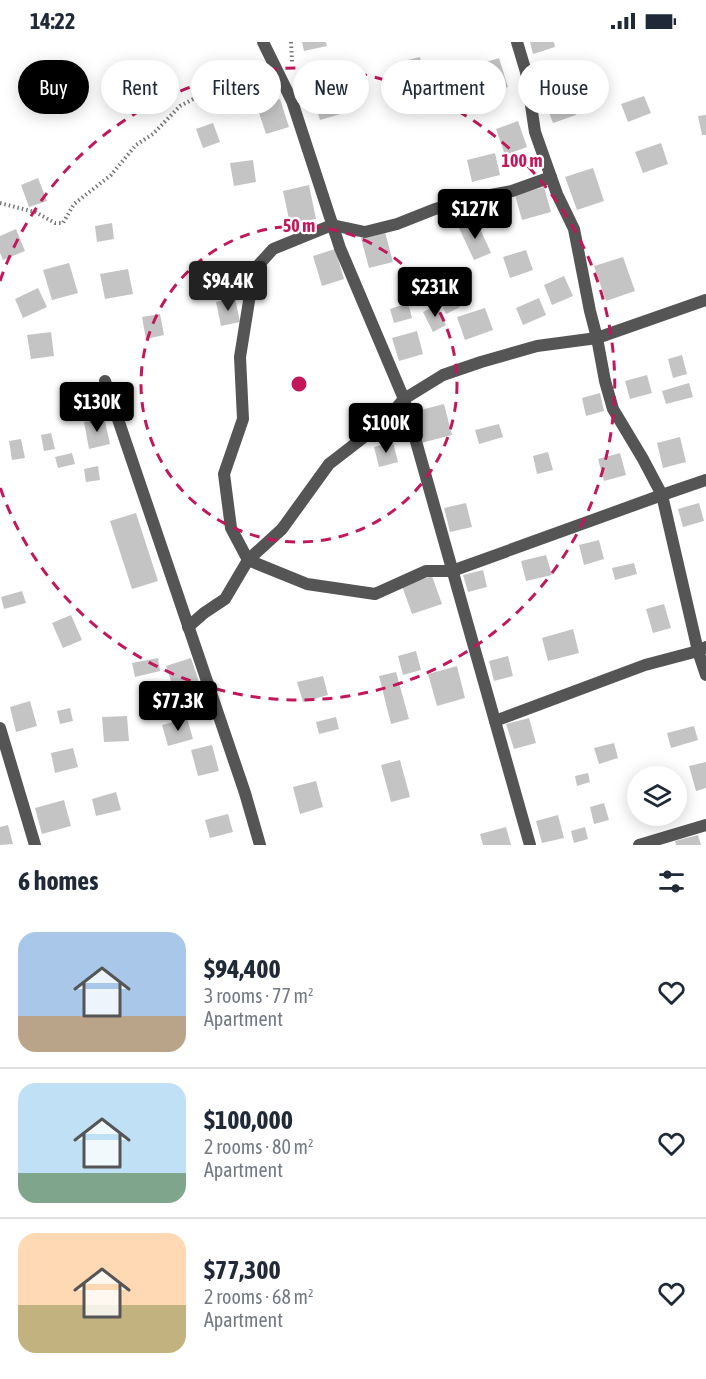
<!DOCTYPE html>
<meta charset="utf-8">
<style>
body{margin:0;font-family:"Asap Condensed",sans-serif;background:#f2f2f3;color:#1f2937;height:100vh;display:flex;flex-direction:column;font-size:22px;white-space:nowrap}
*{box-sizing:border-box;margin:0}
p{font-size:20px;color:#747a83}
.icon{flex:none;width:33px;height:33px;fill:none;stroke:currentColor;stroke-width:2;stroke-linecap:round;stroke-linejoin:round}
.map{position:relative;height:803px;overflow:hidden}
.details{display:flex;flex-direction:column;background:#fff;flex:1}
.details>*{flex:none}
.hud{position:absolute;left:18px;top:18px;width:670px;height:54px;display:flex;gap:12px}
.controls{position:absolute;left:627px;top:724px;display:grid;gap:12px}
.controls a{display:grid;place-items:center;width:60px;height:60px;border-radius:50%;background:#fff;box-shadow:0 3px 15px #0003;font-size:30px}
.price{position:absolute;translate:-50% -51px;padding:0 14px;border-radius:6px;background:#000;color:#fff;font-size:20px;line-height:39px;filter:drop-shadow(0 2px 3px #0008)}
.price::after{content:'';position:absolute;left:50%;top:36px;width:18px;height:14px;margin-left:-9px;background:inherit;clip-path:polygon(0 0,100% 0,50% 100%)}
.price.on{background:#222;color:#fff}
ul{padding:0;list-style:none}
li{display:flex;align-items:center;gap:18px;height:150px;padding:0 18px}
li+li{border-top:2px solid #e0e1e3}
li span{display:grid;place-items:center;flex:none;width:168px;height:120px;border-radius:18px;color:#555}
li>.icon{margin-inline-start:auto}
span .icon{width:72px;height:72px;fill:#fffc;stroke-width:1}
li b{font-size:26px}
h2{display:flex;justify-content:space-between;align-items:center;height:72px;padding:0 18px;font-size:26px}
.chip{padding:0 21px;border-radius:27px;background:#fff;box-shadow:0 3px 15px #0003;font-size:21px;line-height:54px}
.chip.on{background:#000;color:#fff}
.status{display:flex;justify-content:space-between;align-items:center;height:42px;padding:0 30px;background:#fff;direction:ltr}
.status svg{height:16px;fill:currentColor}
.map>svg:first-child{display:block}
.building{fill:#c4c4c4}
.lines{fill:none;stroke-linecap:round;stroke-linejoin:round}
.path{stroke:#777;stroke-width:4;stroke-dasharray:1.5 3;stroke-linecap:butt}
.minor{stroke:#555;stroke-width:12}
.ring{fill:none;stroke:#c2185b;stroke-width:3;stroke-dasharray:10 8}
.centre{fill:#c2185b;stroke:#fff;stroke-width:3}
.ring-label{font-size:18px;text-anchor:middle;font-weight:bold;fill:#c2185b;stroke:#fff;stroke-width:4.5;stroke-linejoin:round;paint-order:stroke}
</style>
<div class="status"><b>14:22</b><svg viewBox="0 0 49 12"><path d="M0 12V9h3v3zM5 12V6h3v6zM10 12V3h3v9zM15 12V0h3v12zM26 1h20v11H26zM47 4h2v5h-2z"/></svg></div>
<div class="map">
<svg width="706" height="803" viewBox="0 0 706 803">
<rect width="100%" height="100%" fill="#fff"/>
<!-- building -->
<g class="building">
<polygon points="302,0 326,0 327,4 304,9"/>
<polygon points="530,0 554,0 555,5 533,12"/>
<polygon points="420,15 426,40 401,46 395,21"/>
<polygon points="499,16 508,45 486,52 477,23"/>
<polygon points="335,42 344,71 320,78 311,49"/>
<polygon points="566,45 576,73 553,81 543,54"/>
<polygon points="644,54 651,71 628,80 621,62"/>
<polygon points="280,57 289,85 266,92 257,65"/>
<polygon points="706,73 706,93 702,93 698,74"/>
<polygon points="518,79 527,105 505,113 496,87"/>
<polygon points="213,81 220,100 203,106 196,87"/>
<polygon points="661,101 668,122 643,131 635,110"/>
<polygon points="495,111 500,133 472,140 467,118"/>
<polygon points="253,118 256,140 234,144 230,121"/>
<polygon points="593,126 604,159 577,168 565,135"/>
<polygon points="38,136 47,159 29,165 21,143"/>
<polygon points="309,143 316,177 290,182 283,149"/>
<polygon points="544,145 551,170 522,178 515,153"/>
<polygon points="476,178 491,211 474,218 459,186"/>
<polygon points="112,181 114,197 97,200 95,184"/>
<polygon points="16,187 25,209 3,218 0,211 0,194"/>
<polygon points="385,190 393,220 369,226 361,196"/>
<polygon points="335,207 344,237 322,244 313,214"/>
<polygon points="526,208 533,228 510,236 503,215"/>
<polygon points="623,215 635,249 606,259 594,224"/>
<polygon points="69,221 78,251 52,258 43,228"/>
<polygon points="128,227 133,252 105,257 100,232"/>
<polygon points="564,234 573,254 552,263 544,243"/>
<polygon points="38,246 47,265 23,276 15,257"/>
<polygon points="452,247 460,265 446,272 437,254"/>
<polygon points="235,256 240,280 221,284 216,260"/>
<polygon points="539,256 546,273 523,283 516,266"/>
<polygon points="408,261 412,276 394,281 390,267"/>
<polygon points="437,263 446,283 433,290 423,270"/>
<polygon points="485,266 493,288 465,298 457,275"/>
<polygon points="160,272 164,293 146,297 142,275"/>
<polygon points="417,289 423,312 399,319 392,296"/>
<polygon points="51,290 54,314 31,317 27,293"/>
<polygon points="682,313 687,332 673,336 668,317"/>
<polygon points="647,333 652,351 630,357 625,339"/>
<polygon points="689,341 693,355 666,362 662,349"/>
<polygon points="600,351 604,369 586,374 582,356"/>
<polygon points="444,362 452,393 421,401 413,370"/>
<polygon points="104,375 110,402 89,407 84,380"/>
<polygon points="499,382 503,395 479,402 475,388"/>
<polygon points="51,391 55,407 44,409 41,393"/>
<polygon points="680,395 686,420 663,426 657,401"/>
<polygon points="21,397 25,416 12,418 9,399"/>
<polygon points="393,400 398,420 379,425 374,405"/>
<polygon points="548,410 553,428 537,432 533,414"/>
<polygon points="72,411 75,422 58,426 55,415"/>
<polygon points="620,411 626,433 604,439 598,417"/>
<polygon points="98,424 100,438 86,440 84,427"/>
<polygon points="466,461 472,485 450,490 444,466"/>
<polygon points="699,461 704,479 683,485 678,467"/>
<polygon points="136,471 158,539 132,547 110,479"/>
<polygon points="599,498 604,517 584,523 579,503"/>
<polygon points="546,513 552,533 526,539 521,519"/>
<polygon points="634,521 637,532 615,538 612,526"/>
<polygon points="483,528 487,545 468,550 463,533"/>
<polygon points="432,534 442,562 412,572 402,544"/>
<polygon points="22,549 26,561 4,567 1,555"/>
<polygon points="664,562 671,586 653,591 646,567"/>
<polygon points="71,573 82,598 63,606 52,581"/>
<polygon points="573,587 579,611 548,619 542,596"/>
<polygon points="416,609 421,628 403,633 398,614"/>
<polygon points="508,614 513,634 494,639 489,619"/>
<polygon points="158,616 160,629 135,635 132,621"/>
<polygon points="191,616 201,646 176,654 166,624"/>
<polygon points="457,624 465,656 437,664 428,632"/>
<polygon points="396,630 409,677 391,682 379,634"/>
<polygon points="323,634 328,653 303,660 297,640"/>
<polygon points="30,659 37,684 16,690 10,665"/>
<polygon points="70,666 73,679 60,682 57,669"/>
<polygon points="127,674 129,699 104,700 102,675"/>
<polygon points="336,675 339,687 319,692 316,680"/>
<polygon points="187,676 193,697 168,704 162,683"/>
<polygon points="529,676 536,701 514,707 506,682"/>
<polygon points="694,684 698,698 671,706 667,691"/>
<polygon points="614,701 618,716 599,722 594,706"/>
<polygon points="212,703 219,729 198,734 191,708"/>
<polygon points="73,706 78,725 55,731 51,711"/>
<polygon points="400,718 410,755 391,760 381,723"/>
<polygon points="706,720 706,746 696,749 689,724"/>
<polygon points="588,731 590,740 577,744 575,734"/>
<polygon points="316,739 323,765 300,772 293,745"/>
<polygon points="116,750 121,768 96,774 92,757"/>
<polygon points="64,758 71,784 42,792 35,766"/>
<polygon points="604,761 609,778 594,782 590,765"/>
<polygon points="228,772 233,790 210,796 205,778"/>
<polygon points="558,773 564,796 542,801 536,779"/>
<polygon points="8,783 13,802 0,803 0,785"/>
<polygon points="506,785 511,803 483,803 480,792"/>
<polygon points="585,785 588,797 574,801 571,789"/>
<polygon points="698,793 701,803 676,803 675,799"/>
</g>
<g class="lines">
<!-- path -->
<g class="path">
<polyline points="291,0 292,20"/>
<polyline points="0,161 35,170 55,181 63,181 74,162 111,133 136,103 153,92 180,64 218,44 251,34 262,33"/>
</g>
<!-- minor -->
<g class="minor">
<polyline points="263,0 292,59 340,206 404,357 530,803"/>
<polyline points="517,0 526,30 535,90 557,152 574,187 590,269 597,296 605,339 613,367 643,417 662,453 698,609 706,633"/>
<polyline points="551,135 512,149 475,156 435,167 397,182 365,190 332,183 273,207 254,228 240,315 243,377 224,432 231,486 248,518 307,542 375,552 426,529 452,529 662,453 706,438"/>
<polyline points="105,339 245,751 260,803"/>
<polyline points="188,585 204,571 225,557 248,518 282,487 329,422 386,378 404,357 443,333 481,320 537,304 597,296 706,258"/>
<polyline points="495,679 645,623 698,609 706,605"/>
<polyline points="0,686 35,803"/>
<polyline points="639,803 706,783"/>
</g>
</g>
<!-- distance rings -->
<g class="ring">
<circle cx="299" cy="342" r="158"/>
<path d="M0 239A316 316 0 1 1 0 445"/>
</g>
<circle cx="299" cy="342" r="9" class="centre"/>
<g class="ring-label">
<text x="522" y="125">100 m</text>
<text x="299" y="190">50 m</text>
</g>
</svg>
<div class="controls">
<a><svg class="icon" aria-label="layers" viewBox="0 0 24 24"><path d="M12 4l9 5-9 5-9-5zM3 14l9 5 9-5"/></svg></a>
</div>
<b class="price" style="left:475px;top:198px">$127K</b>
<b class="price on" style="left:228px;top:270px">$94.4K</b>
<b class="price" style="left:435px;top:276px">$231K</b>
<b class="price" style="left:97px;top:391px">$130K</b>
<b class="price" style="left:386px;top:412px">$100K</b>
<b class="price" style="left:178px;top:690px">$77.3K</b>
<div class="hud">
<a class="chip on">Buy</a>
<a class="chip">Rent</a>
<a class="chip">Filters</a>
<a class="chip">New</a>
<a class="chip">Apartment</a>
<a class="chip">House</a>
</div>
</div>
<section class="details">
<h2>6 homes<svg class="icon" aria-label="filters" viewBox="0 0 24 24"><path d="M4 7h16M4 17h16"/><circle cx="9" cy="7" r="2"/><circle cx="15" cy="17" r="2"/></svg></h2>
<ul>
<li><span style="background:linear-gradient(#a9c7e8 70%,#b9a48a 0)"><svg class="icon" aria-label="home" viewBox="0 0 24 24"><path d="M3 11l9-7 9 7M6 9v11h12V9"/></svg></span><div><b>$94,400</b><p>3 rooms · 77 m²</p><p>Apartment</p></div><svg class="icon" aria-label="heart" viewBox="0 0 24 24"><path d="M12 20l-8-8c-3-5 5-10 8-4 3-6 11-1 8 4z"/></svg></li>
<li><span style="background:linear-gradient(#bfe0f5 75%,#7fa58c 0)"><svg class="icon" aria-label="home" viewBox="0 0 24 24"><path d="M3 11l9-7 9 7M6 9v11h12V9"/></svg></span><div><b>$100,000</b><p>2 rooms · 80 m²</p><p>Apartment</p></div><svg class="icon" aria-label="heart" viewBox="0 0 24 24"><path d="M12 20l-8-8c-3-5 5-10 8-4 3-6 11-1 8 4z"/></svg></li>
<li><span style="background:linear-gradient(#ffd9b3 60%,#c2b280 0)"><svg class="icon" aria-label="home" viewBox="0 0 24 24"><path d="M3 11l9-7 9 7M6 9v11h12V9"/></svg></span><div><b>$77,300</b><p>2 rooms · 68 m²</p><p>Apartment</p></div><svg class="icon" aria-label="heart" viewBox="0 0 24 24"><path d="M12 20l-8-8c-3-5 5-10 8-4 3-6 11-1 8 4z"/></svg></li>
</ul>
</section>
